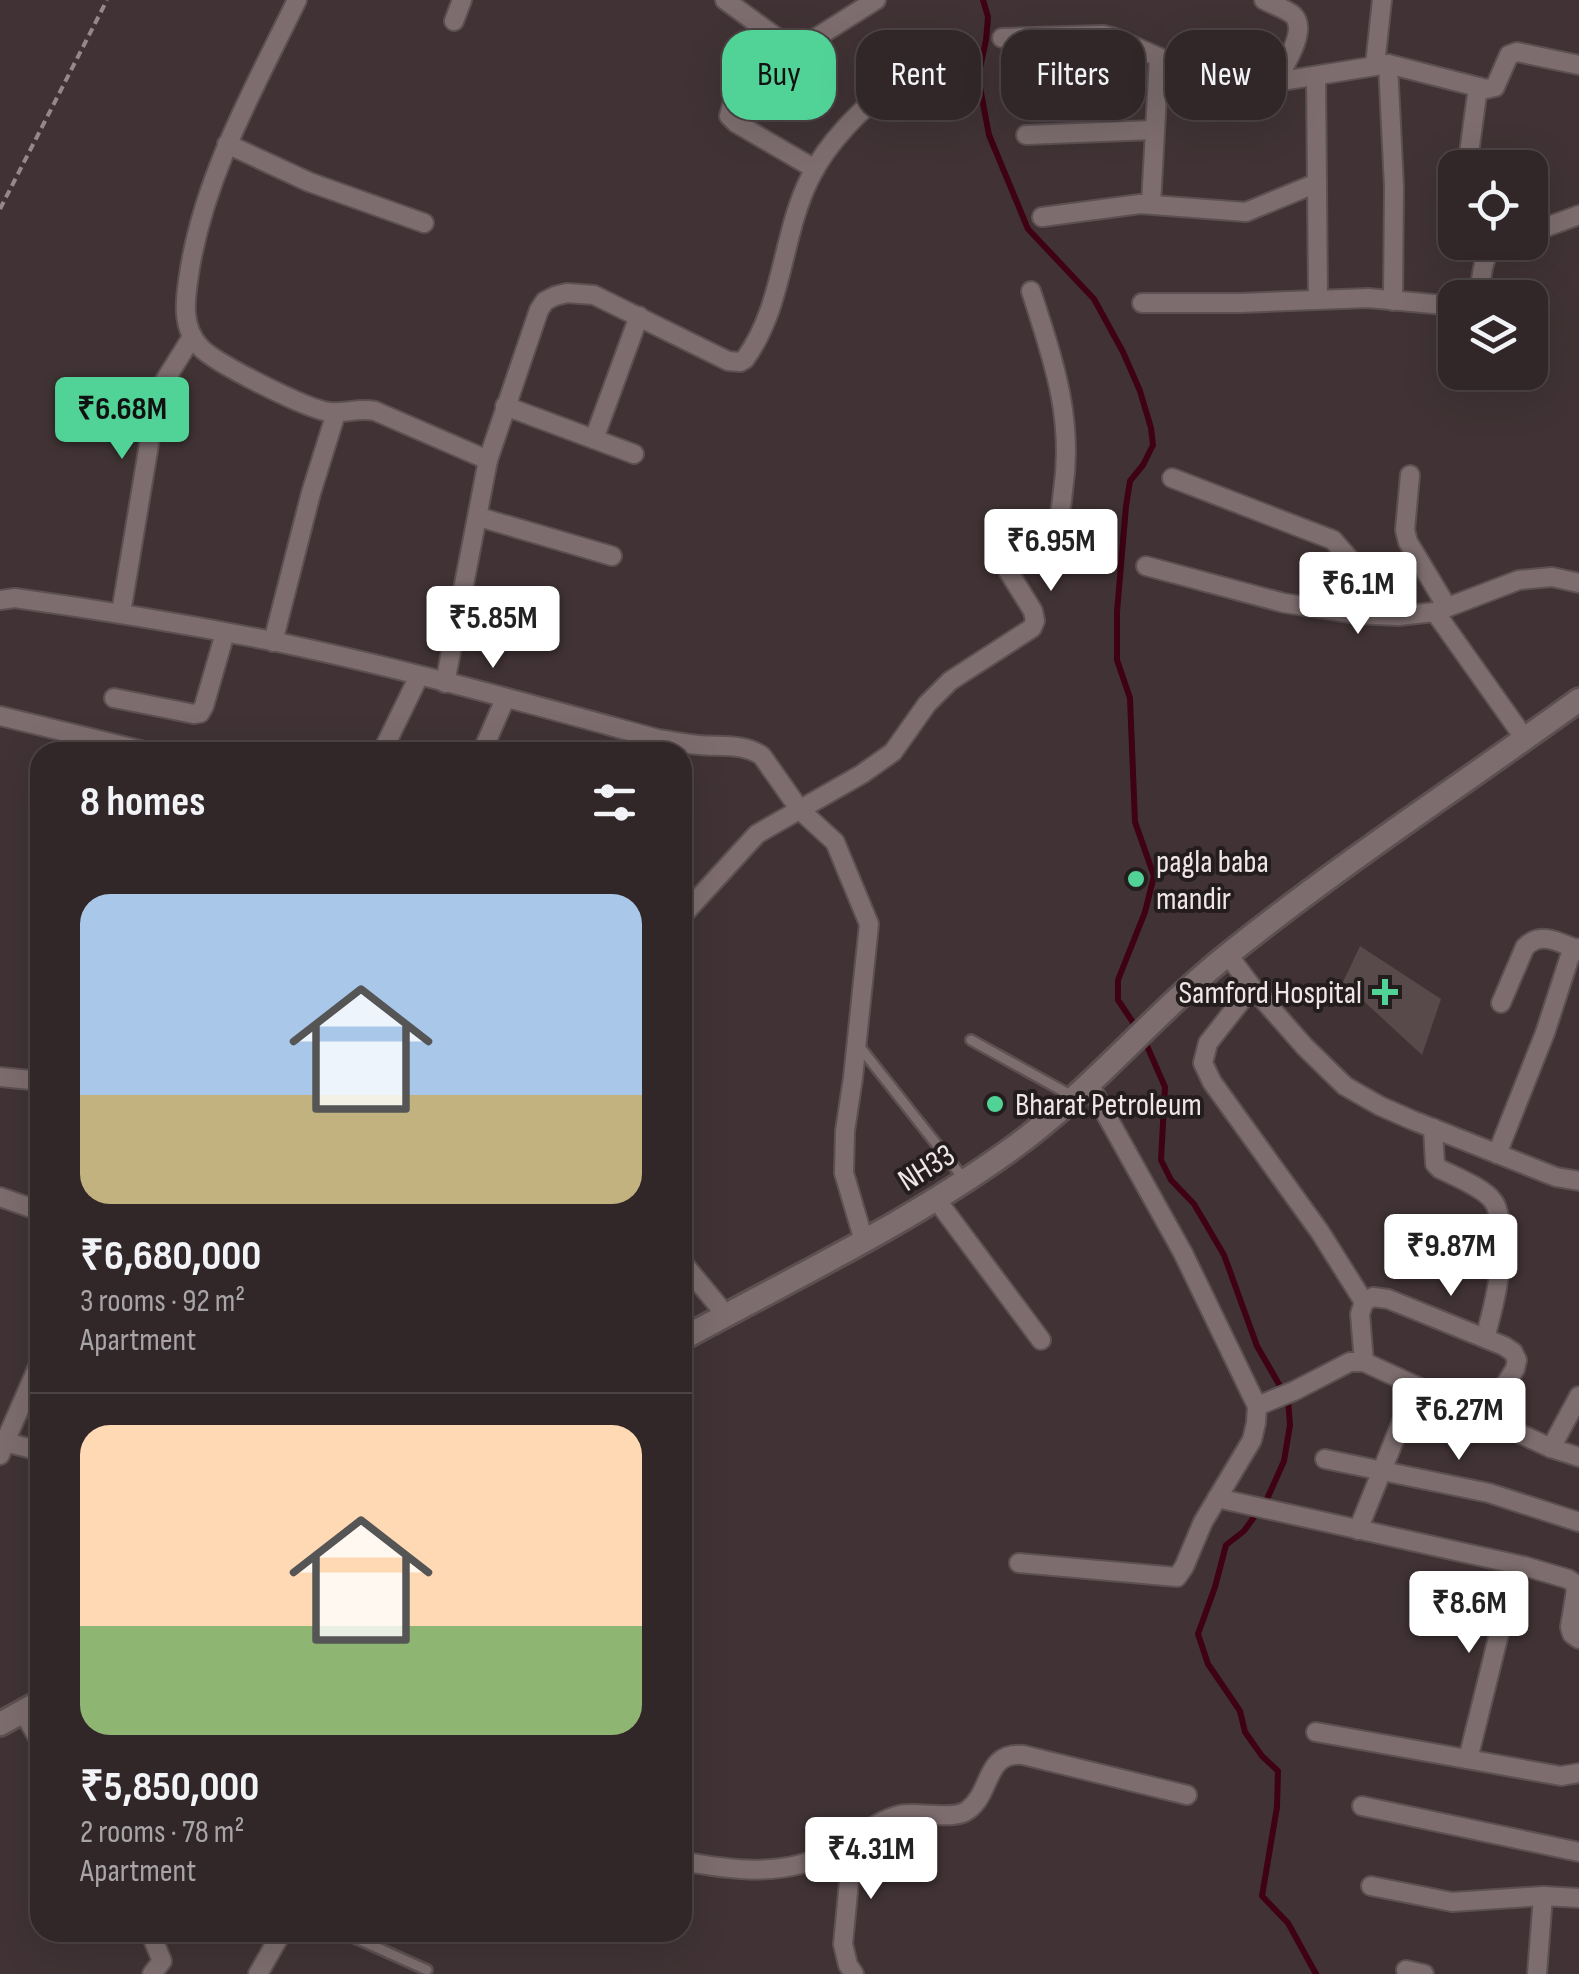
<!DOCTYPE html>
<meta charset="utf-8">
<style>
body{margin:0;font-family:"Sofia Sans Condensed",sans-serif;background:#392e30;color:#f1f3f6;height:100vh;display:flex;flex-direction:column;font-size:38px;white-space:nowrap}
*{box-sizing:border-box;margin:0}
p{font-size:32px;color:#a8a5a8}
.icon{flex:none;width:55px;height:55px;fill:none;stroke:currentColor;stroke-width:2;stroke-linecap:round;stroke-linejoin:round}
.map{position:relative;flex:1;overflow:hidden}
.panel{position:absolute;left:30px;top:742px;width:662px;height:1200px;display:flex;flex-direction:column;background:#312628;border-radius:30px;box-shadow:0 10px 40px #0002,0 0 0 2px #4c4345}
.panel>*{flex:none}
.guide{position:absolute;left:722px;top:30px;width:705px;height:90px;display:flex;gap:20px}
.tools{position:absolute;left:1438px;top:150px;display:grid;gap:20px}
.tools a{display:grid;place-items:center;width:110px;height:110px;border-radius:20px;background:#312628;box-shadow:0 10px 40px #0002,0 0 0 2px #4c4345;font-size:50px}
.price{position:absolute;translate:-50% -85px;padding:0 22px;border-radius:10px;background:#fff;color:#222;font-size:32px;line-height:65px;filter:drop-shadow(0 2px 5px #0008)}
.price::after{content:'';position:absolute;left:50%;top:60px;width:30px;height:22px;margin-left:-15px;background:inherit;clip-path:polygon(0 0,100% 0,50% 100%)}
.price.on{background:#51d397;color:#111}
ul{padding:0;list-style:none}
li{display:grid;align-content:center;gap:20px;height:530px;padding:0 50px}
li+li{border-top:2px solid #4c4345}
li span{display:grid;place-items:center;height:310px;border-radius:30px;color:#555}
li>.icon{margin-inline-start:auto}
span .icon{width:180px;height:180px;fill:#fffc;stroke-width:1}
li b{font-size:42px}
h2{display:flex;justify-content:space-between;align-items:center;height:120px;padding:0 50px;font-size:42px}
.pill{padding:0 35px;border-radius:30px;background:#312628;box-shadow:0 10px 40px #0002,0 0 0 2px #4c4345;font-size:35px;line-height:90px}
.pill.on{background:#51d397;color:#111}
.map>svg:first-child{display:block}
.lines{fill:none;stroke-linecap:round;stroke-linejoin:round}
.stream{stroke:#3f0214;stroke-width:6}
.building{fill:#58494b}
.lane-casing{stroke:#5c5052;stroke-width:14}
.street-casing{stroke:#5c5052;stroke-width:22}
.secondary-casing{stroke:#5c5052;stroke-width:28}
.path{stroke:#94888a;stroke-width:4;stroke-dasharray:8 5;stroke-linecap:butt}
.lane{stroke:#7d6d6f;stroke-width:9}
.street{stroke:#7d6d6f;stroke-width:18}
.secondary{stroke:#7d6d6f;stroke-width:22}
.poi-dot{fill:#51d397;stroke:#241d1e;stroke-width:4}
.labels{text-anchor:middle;stroke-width:8;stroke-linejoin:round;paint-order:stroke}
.poi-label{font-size:32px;fill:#efe6e7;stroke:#241d1e;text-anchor:start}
.street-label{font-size:32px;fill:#efe6e7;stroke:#241d1e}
</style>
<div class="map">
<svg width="1579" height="1974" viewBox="0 0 1579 1974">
<rect width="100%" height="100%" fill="#413335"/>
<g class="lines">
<!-- stream -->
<polyline class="stream" points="983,0 988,17 986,40 978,77 989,135 1028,229 1094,299 1123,352 1140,391 1151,428 1153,445 1143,465 1130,481 1126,506 1117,612 1117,660 1130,698 1135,822 1154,876 1145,912 1118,980 1118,1000 1144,1039 1165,1087 1161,1160 1171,1180 1194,1204 1224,1255 1257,1346 1288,1400 1290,1425 1284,1461 1267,1499 1244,1531 1226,1545 1215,1587 1198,1634 1208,1664 1240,1711 1245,1732 1262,1756 1278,1771 1277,1807 1262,1896 1288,1923 1316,1974"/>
</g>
<!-- building -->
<polygon class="building" points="1360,946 1441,999 1422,1055 1343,982"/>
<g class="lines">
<defs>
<g id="lane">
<polyline points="971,1040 1072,1096"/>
<polyline points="859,1046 964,1179"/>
<polyline points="342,1932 427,1970"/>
</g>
<g id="street">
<path d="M297,0C255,87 206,172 190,268C186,295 179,326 201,348C217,364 308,410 330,412C345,414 359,407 375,411L488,460"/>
<polyline points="725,0 795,51"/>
<path d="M1264,0C1273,5 1286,9 1293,15C1309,30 1283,68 1275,83"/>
<polyline points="454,21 462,0"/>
<polyline points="1002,38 1103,35 1115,38 1222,85 1251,86 1388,64 1486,89 1495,87 1509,55 1517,52 1579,65"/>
<polyline points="1388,64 1394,187 1393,301"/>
<polyline points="1375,65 1382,0"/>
<polyline points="1316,76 1318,299"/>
<polyline points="1026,135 1154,130"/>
<polyline points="227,144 309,182 424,223"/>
<polyline points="1467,168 1478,87"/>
<polyline points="815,169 736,123 729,116 733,102 795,51 876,0"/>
<polyline points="1151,204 1159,58"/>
<polyline points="1042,217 1140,204 1246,212 1317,183"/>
<polyline points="1530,233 1579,215"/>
<path d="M1476,298C1487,274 1475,254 1506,242"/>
<polyline points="1142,303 1240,303 1368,298 1455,306"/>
<polyline points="505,406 634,454"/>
<polyline points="594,439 639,316"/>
<polyline points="1410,475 1405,530 1408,542 1447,607"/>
<polyline points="1172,478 1333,540 1353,563 1382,615"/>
<polyline points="479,517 612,556"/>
<polyline points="1146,566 1284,603 1356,614 1398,616 1435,612 1519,580 1552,577 1579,583"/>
<path d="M0,600L15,598C101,610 186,624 272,641C402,668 530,704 658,739C672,741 685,744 699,745C720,747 744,743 762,756L800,810L835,842L869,924L853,1078L845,1131L844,1173L864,1241"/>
<polyline points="1435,612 1525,739"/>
<polyline points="121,613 156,402 162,385 192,337"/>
<polyline points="273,642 311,493 336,413"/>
<path d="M445,683L488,460L539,310L545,301L555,296L567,293L594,295L728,361L740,362L745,359C784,305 781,236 810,178C832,132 878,97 913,63"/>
<polyline points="114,698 194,714 200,713 204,706 225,633"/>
<polyline points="0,716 148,752"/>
<polyline points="382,752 419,676"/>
<polyline points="482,752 505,699"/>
<path d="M682,916L757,834L862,774L893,752L927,704L950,681L1032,628L1035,621L1033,611L1002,561C1002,549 1005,542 1014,535L1050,534C1061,523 1061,506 1063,491C1074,418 1053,359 1031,291"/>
<polyline points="1228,955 1252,987 1305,1047 1345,1086 1380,1106 1412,1120 1556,1177 1579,1181"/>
<polyline points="1252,987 1208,1043 1203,1063 1212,1082 1320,1232 1364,1302"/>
<path d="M1501,1003L1525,947C1541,931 1558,942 1576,949"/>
<polyline points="0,1077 40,1081"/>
<path d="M1433,1128L1435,1164L1440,1169C1454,1176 1484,1188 1493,1201C1499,1208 1499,1221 1500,1231C1502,1273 1496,1298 1485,1338"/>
<polyline points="1497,1154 1545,1033 1570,956 1579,948"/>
<polyline points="0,1197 40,1211"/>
<polyline points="936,1199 1041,1340"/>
<polyline points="682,1262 726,1315"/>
<polyline points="1364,1362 1360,1314 1364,1302 1373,1297 1388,1299 1504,1346 1513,1352 1517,1360 1515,1369 1485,1417"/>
<polyline points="1257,1406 1294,1391 1350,1362 1364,1362 1551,1448 1579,1457"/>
<polyline points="5,1442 40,1362"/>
<polyline points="1551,1448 1579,1396"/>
<polyline points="0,1455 5,1442 40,1451"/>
<polyline points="1325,1459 1489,1493 1579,1522"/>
<polyline points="1217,1498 1524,1566 1568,1579 1574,1583 1576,1590 1570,1627 1572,1634 1579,1639"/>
<polyline points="1358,1530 1416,1386"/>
<polyline points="1019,1563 1177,1577 1184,1567 1203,1522 1252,1440 1256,1423 1257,1406 1183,1253 1089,1084"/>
<polyline points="23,1712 40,1741"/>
<polyline points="1316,1732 1561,1776 1579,1773"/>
<polyline points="1468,1759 1516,1565"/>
<polyline points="1362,1806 1579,1852"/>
<polyline points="853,1840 843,1944 848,1965 854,1974"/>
<path d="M682,1861C734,1871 784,1877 833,1852C855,1840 875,1821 900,1815C920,1811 954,1821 968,1810C993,1791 984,1752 1023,1755L1187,1795"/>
<polyline points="1371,1886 1452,1902 1543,1896 1579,1898"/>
<polyline points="150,1932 162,1961 152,1974"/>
<polyline points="1406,1970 1424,1974"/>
<polyline points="258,1974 282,1932"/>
<polyline points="1537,1974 1543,1896"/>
</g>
<g id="secondary">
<path d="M682,1339C793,1278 907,1224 1010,1150C1090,1093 1153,1014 1230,953C1342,863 1463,784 1579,700"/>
<polyline points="0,1724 40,1702"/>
</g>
</defs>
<!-- lane casing -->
<use href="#lane" class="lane-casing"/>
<!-- street casing -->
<use href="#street" class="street-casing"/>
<!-- secondary casing -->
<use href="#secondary" class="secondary-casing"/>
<!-- path -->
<polyline class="path" points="0,209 107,0"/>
<!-- lane -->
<use href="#lane" class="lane"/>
<!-- street -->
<use href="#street" class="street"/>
<!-- secondary -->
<use href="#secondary" class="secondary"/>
</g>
<!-- markers -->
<g class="poi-dot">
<circle cx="1136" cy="879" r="10"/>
<path d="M1380 977h10v10h10v10h-10v10h-10v-10h-10v-10h10z"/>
<circle cx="995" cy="1104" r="10"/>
</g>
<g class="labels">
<!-- poi labels -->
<g class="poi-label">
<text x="1156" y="872">pagla baba<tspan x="1156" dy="37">mandir</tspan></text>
<text x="1362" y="1003" text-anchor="end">Samford Hospital</text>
<text x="1015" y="1115">Bharat Petroleum</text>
</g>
<!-- street labels -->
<g class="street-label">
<text transform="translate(926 1167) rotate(-32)" y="11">NH33</text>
</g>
</g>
</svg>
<div class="tools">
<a><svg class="icon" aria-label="locate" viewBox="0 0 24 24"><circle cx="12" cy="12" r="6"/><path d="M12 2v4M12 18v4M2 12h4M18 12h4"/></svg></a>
<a><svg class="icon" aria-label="layers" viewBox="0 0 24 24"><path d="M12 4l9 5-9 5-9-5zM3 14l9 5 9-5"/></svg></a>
</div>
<b class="price on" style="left:122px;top:462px">₹6.68M</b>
<b class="price" style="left:1051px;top:594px">₹6.95M</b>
<b class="price" style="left:1358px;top:637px">₹6.1M</b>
<b class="price" style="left:493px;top:671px">₹5.85M</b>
<b class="price" style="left:1451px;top:1299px">₹9.87M</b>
<b class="price" style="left:1459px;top:1463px">₹6.27M</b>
<b class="price" style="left:1469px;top:1656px">₹8.6M</b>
<b class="price" style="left:871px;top:1902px">₹4.31M</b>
<div class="guide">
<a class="pill on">Buy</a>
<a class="pill">Rent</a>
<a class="pill">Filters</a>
<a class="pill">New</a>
</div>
<section class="panel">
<h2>8 homes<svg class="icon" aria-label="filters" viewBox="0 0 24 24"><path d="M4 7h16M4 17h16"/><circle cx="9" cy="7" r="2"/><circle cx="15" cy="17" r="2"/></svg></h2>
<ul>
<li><span style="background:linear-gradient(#a9c7e8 65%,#c2b280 0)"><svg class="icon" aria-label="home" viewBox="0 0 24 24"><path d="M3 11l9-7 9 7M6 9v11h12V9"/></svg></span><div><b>₹6,680,000</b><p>3 rooms · 92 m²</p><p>Apartment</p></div></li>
<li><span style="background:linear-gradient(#ffd9b3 65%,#8fb573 0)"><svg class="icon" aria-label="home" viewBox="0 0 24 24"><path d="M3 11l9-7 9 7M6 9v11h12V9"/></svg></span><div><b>₹5,850,000</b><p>2 rooms · 78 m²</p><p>Apartment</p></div></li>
</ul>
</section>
</div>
